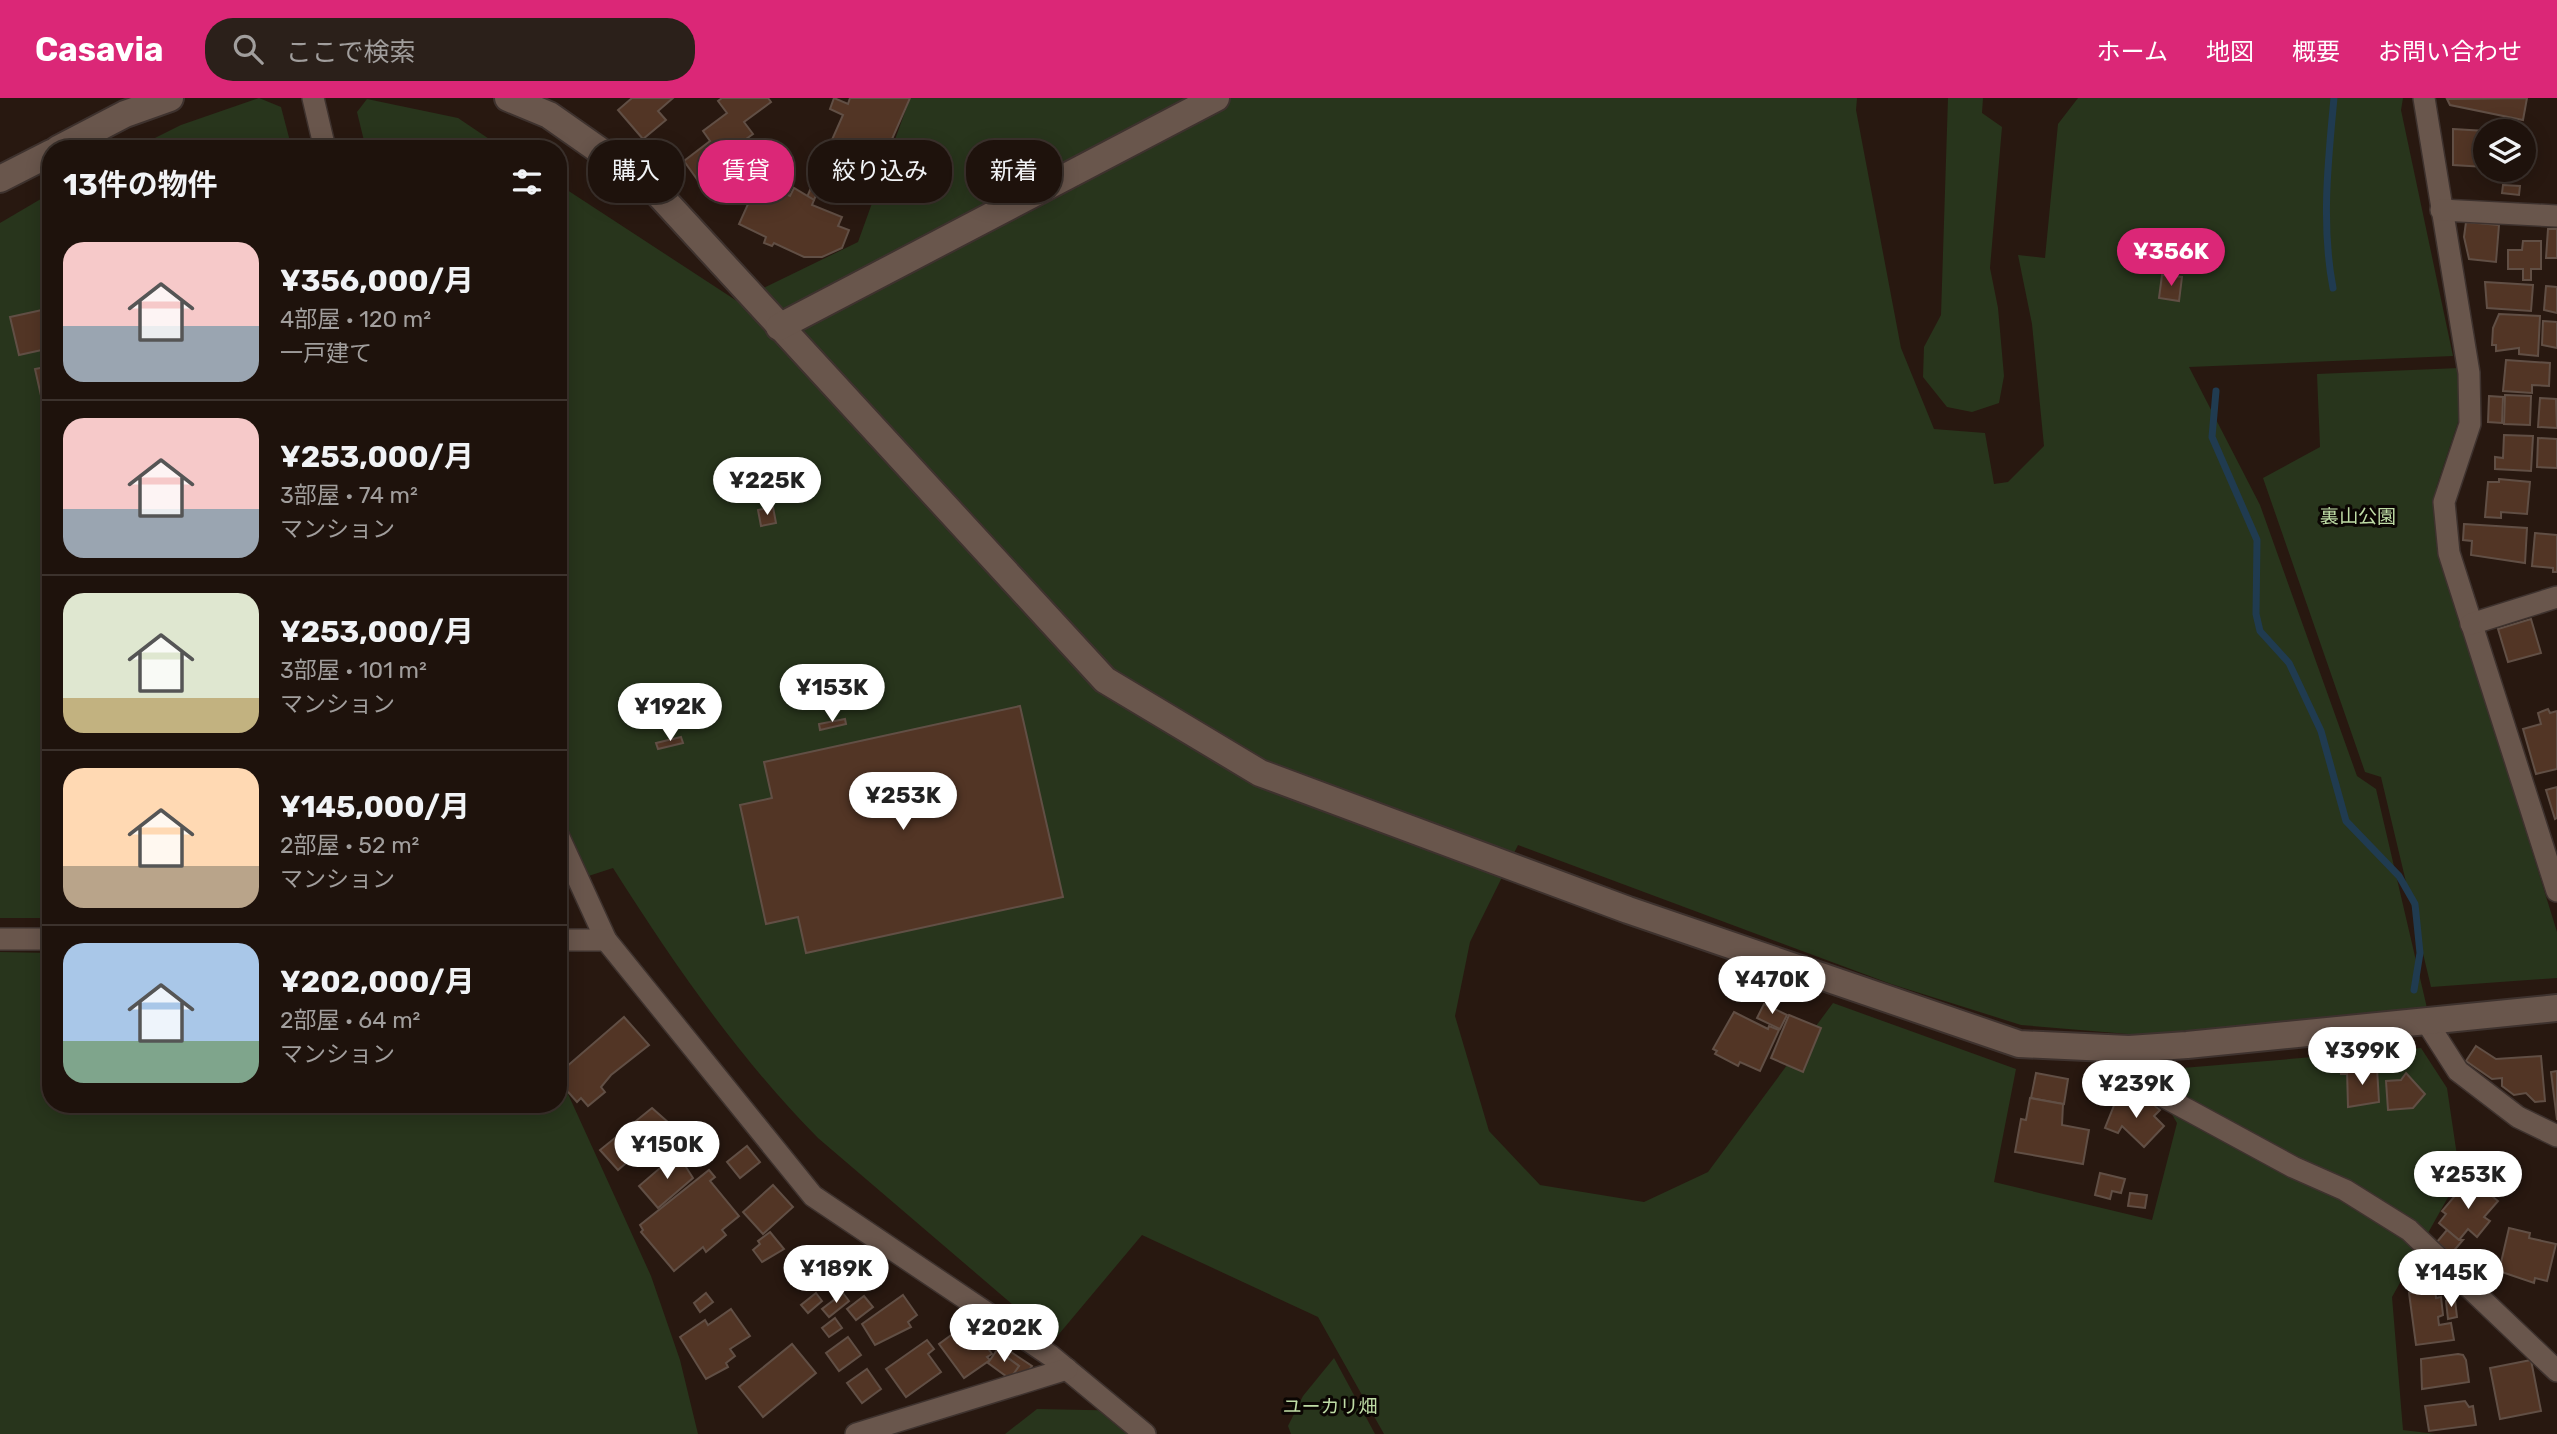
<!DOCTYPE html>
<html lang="ja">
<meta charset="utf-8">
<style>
body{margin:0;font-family:Rubik,"Noto Sans JP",sans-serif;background:#2b201a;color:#f1f3f6;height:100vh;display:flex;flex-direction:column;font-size:26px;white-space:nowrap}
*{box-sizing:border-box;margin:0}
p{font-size:23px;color:#a19e9d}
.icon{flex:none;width:38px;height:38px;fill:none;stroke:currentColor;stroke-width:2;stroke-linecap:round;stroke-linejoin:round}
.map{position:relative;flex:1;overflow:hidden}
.panel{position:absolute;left:42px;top:42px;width:525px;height:973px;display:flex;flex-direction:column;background:#1e120c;border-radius:28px;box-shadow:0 4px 18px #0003,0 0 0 2px #3c322d}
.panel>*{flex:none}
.hud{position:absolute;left:588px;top:42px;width:665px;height:63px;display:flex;gap:14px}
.buttons{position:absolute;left:2473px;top:21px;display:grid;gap:14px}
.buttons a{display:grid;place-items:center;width:63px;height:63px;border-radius:50%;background:#1e120c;box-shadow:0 4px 18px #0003,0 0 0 2px #3c322d;font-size:35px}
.price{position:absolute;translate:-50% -60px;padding:0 16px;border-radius:24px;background:#fff;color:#222;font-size:23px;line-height:46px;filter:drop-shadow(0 2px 4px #0008)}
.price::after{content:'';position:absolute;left:50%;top:42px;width:21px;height:16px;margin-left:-10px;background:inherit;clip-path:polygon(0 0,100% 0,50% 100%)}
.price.current{background:#db2777;color:#fff}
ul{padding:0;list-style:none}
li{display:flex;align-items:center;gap:21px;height:175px;padding:0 21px}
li+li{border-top:2px solid #3c322d}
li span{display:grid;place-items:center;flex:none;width:196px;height:140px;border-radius:21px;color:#555}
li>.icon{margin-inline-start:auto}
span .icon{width:84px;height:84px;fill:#fffc;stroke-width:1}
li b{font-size:30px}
h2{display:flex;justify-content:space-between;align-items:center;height:84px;padding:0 21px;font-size:30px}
.tag{padding:0 24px;border-radius:28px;background:#1e120c;box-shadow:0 4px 18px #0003,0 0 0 2px #3c322d;font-size:24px;line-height:63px}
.tag.current{background:#db2777;color:#fff}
header{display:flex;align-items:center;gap:42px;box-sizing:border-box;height:98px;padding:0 35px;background:#db2777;color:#fff}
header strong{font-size:33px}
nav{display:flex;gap:38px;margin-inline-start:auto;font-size:24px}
.search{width:490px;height:63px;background:#2b201a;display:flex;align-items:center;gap:18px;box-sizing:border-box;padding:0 24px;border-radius:28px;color:#a19e9d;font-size:26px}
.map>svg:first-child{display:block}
.green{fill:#28351c}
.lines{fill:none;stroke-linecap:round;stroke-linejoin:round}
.stream{stroke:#203b50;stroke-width:7}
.building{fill:#523525;stroke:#614f45;stroke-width:2}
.minor-casing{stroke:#3e322e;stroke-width:24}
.tertiary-casing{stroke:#3e322e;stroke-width:30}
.minor{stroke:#69564c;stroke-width:21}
.tertiary{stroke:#69564c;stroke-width:26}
.labels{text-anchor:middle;stroke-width:6;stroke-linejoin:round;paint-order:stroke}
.park-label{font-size:19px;fill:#bfdca6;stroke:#0b0603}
</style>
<header>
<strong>Casavia</strong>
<div class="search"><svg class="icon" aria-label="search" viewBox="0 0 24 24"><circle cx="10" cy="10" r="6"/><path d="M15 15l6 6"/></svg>ここで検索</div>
<nav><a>ホーム</a><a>地図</a><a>概要</a><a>お問い合わせ</a></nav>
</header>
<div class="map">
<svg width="2557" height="1336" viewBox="0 0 2557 1336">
<rect width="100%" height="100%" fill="#281810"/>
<!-- green -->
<g class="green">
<polygon points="259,0 281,9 292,51 133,51 181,27"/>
<path d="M910,0H1857L1856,12L1901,250L1934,331L1985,335L1994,386L2008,384L2044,348L2032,226L2018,157L2045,160L2058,26L2078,0H2403L2401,12L2453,258L2189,269L2260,407L2357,678L2376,691L2427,910L2140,937L2021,927L1891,886L1518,747L1470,844L1455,918L1489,1033L1540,1087L1644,1104L1708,1074L1833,905L2016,971L1994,1084L2152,1122L2177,1025L2156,989L2158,972L2421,950L2447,990L2460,1078L2392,1199L2403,1332L2436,1336H1384L1318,1219L1142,1137L1054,1242L818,1040C738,959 674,866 613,770L558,788V86L737,203L858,144Z"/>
<polygon points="1948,0 1983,0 1982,15 2002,29 1990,170 1998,210 2004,278 1999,305 1972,314 1947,309 1923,279 1924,249 1941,217"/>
<polygon points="367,1 458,20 504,51 366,51 357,14"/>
<polygon points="51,95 51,820 0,820 0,125"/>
<polygon points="2459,270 2458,324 2436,390 2436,442 2557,834 2557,880 2431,889 2381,679 2365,674 2263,380 2320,349 2317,276"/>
<polygon points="0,854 51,855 51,1006 558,1006 558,974 651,1178 680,1262 698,1336 0,1336"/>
<polygon points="1334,1260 1375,1336 1291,1336 1288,1328 1303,1298"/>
<polygon points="1037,1311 1137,1313 1156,1336 1005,1336"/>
</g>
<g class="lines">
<!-- stream -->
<g class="stream">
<path d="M2333,190C2321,127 2328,64 2334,0"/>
<polyline points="2216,293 2212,339 2257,442 2256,516 2260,533 2289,565 2321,633 2346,723 2399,778 2415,806 2420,855 2414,892"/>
</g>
</g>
<!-- building -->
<g class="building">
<polygon points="632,0 673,0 658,13 666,22 643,41 618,12"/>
<polygon points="722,0 768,0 771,4 744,24 753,36 728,54 738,66 704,91 684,63 710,43 703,33 727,15 718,3"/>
<polygon points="834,0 848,6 850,0 910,0 875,80 833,61 835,57 827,53 843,17 830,11"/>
<polygon points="2527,0 2523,22 2450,7 2447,1"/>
<polygon points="2453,31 2486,33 2485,69 2453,67"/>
<polygon points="827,53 834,56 814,102 807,99"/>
<polygon points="762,75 776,82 774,89 779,92 783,82 792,86 788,97 790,98 794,90 814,102 812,107 842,119 838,128 849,132 842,150 822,159 804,159 774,145 772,148 764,145 766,139 739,126"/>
<polygon points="2503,87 2520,88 2519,97 2502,95"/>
<polygon points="2466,124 2499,127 2496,164 2469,161 2464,139"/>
<polygon points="2548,131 2557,131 2557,160 2546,160"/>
<polygon points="2523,143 2541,143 2541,171 2531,171 2531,182 2523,182 2523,171 2508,171 2508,152 2522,152"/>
<polygon points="2162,177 2182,179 2179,203 2159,200"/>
<polygon points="2485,184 2533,187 2531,213 2487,210"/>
<polygon points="2546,188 2557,189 2557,215 2544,212"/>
<polygon points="51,210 51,250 19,257 10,219"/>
<polygon points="2499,216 2540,218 2538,258 2519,256 2519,250 2496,253 2496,247 2492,247 2493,230"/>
<polygon points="2543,223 2557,224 2557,250 2542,247"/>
<polygon points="2506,262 2550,265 2549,288 2532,287 2532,295 2503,293"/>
<polygon points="51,268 51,342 35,271"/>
<polygon points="2505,297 2531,298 2530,327 2504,326"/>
<polygon points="2489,298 2503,299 2502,325 2488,324"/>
<polygon points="2540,300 2556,301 2557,330 2538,329"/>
<polygon points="2504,337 2533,338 2531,373 2495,371 2495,359 2503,360"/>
<polygon points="2538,340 2557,341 2557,370 2537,369"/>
<polygon points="2499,381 2530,384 2527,416 2501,414 2501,420 2485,419 2488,384 2499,384"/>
<polygon points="773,409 776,425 761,428 758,412"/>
<polygon points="2464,426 2527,430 2525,465 2471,457 2472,443 2463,442"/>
<polygon points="2535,435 2557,437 2557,474 2553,474 2553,470 2532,468"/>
<polygon points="2531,521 2541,555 2508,564 2498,531"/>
<polygon points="1020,608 1063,799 806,855 798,819 766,826 740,707 772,700 764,664"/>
<polygon points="2548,611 2550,615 2557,613 2557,671 2536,676 2523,631 2541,626 2538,615"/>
<polygon points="845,621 846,626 820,632 819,626"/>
<polygon points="681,639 683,645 658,651 656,645"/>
<polygon points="2557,689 2557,720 2555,721 2546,692"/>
<polygon points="1764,906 1787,917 1780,931 1757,920"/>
<polygon points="1734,914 1768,931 1769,928 1779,932 1760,973 1740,964 1738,968 1715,956 1717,953 1713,951"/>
<polygon points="1789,917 1821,930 1803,974 1771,960"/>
<polygon points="624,919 649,947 611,977 601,989 605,994 588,1008 581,1000 577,1004 561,986 558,976"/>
<polygon points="2476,948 2496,961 2541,958 2545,1003 2535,1004 2526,995 2514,997 2502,988 2502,980 2492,981 2466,963"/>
<polygon points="2360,957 2361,971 2347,971 2347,976 2341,976 2340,958"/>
<polygon points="2377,970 2379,1004 2348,1009 2347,971"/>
<polygon points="2557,973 2557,1022 2551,974"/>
<polygon points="2036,975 2068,981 2064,1006 2031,1000"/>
<polygon points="2406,975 2425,996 2413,1010 2388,1012 2386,983 2401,982"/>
<polygon points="2144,999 2160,1012 2154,1018 2164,1028 2144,1049 2122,1028 2118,1035 2105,1030 2117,1000 2131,1006 2135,1001 2138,1004"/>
<polygon points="2030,1000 2063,1006 2062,1027 2089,1032 2083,1066 2015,1054 2021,1021 2026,1022"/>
<polygon points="652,1010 678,1033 655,1053 649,1045 618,1072 600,1052"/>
<polygon points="706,1031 718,1050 696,1068 680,1053"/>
<polygon points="747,1048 760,1064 740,1080 727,1064"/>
<polygon points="674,1058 677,1061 679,1058 693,1080 658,1110 639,1088"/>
<polygon points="709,1072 715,1079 710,1083 739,1118 722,1132 726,1137 706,1154 703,1149 674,1173 641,1134 643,1132 640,1127"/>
<polygon points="2100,1075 2125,1081 2121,1095 2112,1093 2110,1101 2095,1097"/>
<polygon points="2470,1080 2498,1103 2484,1119 2490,1123 2477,1139 2468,1131 2459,1142 2439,1125 2446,1116 2442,1113"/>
<polygon points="773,1087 793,1109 763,1136 743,1114"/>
<polygon points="2130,1095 2147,1097 2145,1110 2128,1108"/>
<polygon points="2509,1130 2530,1135 2529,1140 2556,1146 2547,1183 2535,1180 2534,1185 2499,1173"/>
<polygon points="2447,1132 2459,1142 2463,1142 2451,1156 2437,1144"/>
<polygon points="770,1134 784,1151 762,1164 753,1152 760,1146 758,1143"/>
<polygon points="2435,1192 2436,1200 2441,1199 2443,1217 2438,1219 2439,1227 2451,1225 2454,1242 2416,1247 2409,1195"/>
<polygon points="706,1195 713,1204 700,1214 694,1205"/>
<polygon points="816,1195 822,1203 808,1215 801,1207"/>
<polygon points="843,1195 849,1203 829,1219 822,1211"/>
<polygon points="903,1197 917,1217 908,1224 911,1229 875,1247 862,1226"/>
<polygon points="864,1198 873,1209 856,1222 847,1211"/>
<polygon points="2455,1202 2457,1219 2448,1221 2446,1203"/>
<polygon points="731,1211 750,1238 730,1251 735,1258 726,1265 728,1269 706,1281 680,1239 705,1222 708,1227"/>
<polygon points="835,1220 842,1230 829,1239 822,1230"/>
<polygon points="965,1227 974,1240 978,1237 992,1256 987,1259 990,1262 964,1280 939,1246"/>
<polygon points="848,1239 861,1257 839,1273 826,1255"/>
<polygon points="927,1242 934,1251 928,1256 941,1274 906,1299 886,1271"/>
<polygon points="792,1246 816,1275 763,1319 739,1289"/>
<polygon points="1005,1250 1032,1268 1023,1280 1014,1274 1019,1268 1001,1255"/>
<polygon points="997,1252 1019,1268 1010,1281 988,1265"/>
<polygon points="2458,1256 2463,1257 2466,1262 2469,1284 2422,1291 2421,1261"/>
<polygon points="2531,1262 2541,1313 2500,1321 2490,1270"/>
<polygon points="867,1271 881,1291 862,1305 847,1285"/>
<polygon points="2465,1303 2469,1309 2473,1308 2476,1327 2429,1333 2425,1308"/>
</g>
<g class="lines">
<defs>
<g id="minor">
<polyline points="313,0 325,51"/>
<polyline points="2424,0 2469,275 2470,326 2444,404 2449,455 2557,793"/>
<polyline points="2441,112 2557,118"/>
<polyline points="2471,526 2557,499"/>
<polyline points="558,737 606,842 813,1098 1051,1258 1145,1336"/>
<polyline points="0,841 51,841"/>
<polyline points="558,842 606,842"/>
<polyline points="2426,923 2458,973 2518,1019 2557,1038"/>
<polyline points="2129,951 2144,988 2293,1069 2345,1092 2409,1132 2557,1273"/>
<polyline points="856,1336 1067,1271"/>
</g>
<g id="tertiary">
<polyline points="508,0 549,17 653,90 1105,582 1260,675 1628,812 2019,946 2129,951 2187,947 2557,910"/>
<polyline points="58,51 125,16 170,0"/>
<polyline points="0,81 51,55"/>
<polyline points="779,229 1216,0"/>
</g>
</defs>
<!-- minor casing -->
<use href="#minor" class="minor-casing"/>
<!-- tertiary casing -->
<use href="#tertiary" class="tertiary-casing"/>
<!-- minor -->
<use href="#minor" class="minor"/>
<!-- tertiary -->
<use href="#tertiary" class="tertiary"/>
</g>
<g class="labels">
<!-- park labels -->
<g class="park-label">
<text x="2358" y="425">裏山公園</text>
<text x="1330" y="1315">ユーカリ畑</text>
</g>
</g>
</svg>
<div class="buttons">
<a><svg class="icon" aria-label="layers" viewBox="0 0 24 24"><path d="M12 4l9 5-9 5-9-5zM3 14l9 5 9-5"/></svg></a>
</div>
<b class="price current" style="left:2171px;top:190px">¥356K</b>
<b class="price" style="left:767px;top:419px">¥225K</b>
<b class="price" style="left:832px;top:626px">¥153K</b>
<b class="price" style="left:670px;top:645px">¥192K</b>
<b class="price" style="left:903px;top:734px">¥253K</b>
<b class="price" style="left:1772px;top:918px">¥470K</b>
<b class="price" style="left:2362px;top:989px">¥399K</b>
<b class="price" style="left:2136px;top:1022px">¥239K</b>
<b class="price" style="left:667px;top:1083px">¥150K</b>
<b class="price" style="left:2468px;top:1113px">¥253K</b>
<b class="price" style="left:836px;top:1207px">¥189K</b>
<b class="price" style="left:2451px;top:1211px">¥145K</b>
<b class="price" style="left:1004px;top:1266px">¥202K</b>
<div class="hud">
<a class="tag">購入</a>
<a class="tag current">賃貸</a>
<a class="tag">絞り込み</a>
<a class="tag">新着</a>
</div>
<section class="panel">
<h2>13件の物件<svg class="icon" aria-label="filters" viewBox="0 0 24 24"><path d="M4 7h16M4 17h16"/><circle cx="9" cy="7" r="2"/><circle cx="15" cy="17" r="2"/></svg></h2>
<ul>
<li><span style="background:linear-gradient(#f6c9c9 60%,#9aa5b1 0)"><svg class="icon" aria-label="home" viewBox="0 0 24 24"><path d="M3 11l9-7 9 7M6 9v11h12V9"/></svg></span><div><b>¥356,000/月</b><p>4部屋 · 120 m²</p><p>一戸建て</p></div></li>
<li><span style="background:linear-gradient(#f6c9c9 65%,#9aa5b1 0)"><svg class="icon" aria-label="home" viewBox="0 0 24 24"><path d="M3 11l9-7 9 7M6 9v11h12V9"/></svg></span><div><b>¥253,000/月</b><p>3部屋 · 74 m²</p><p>マンション</p></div></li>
<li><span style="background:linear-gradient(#dfe7d0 75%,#c2b280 0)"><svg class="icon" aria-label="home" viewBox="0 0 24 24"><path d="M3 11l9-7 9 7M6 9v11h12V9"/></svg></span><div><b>¥253,000/月</b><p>3部屋 · 101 m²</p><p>マンション</p></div></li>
<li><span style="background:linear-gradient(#ffd9b3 70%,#b9a48a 0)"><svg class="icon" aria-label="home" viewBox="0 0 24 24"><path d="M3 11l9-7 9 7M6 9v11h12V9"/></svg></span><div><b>¥145,000/月</b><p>2部屋 · 52 m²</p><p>マンション</p></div></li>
<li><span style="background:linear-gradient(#a9c7e8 70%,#7fa58c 0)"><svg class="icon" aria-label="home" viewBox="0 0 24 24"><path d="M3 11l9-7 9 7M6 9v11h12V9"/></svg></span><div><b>¥202,000/月</b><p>2部屋 · 64 m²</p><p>マンション</p></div></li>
</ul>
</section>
</div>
